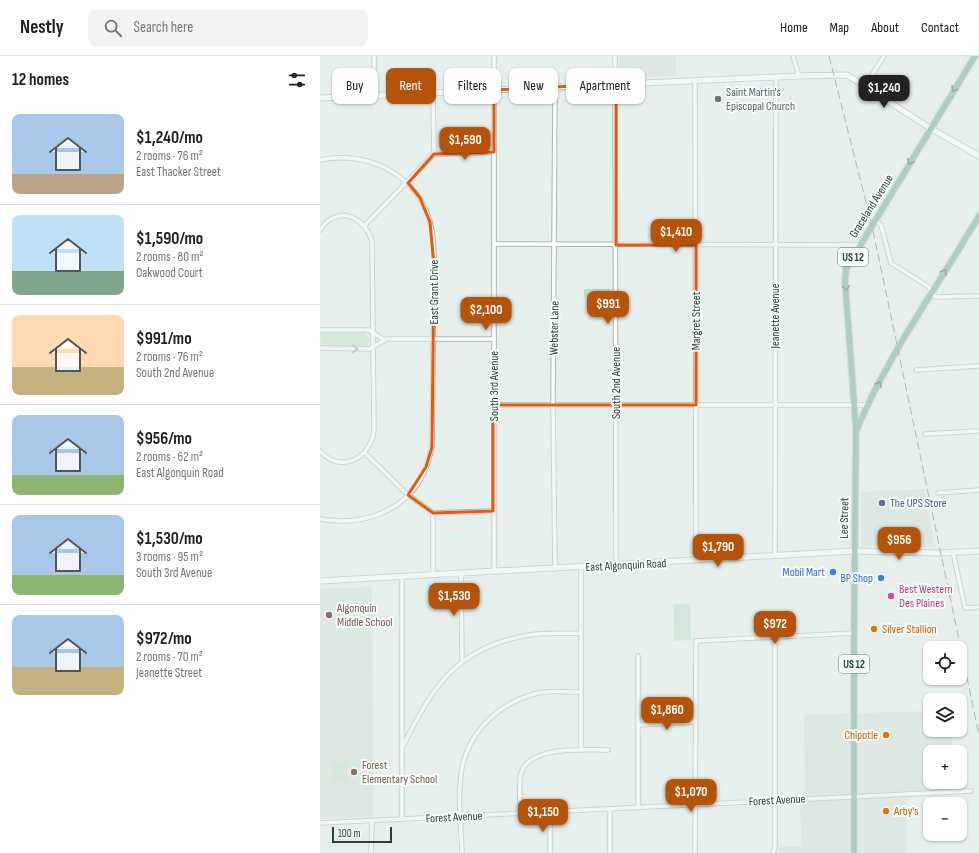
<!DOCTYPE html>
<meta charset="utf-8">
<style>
body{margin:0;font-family:"Sofia Sans Condensed",sans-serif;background:#f2f2f2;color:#202124;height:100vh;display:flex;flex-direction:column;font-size:15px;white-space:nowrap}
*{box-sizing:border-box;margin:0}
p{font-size:13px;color:#757577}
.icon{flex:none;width:22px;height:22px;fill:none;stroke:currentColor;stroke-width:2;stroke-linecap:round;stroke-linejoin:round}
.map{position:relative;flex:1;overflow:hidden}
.side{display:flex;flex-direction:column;background:#fff;width:320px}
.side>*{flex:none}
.hud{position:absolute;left:12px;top:12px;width:380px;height:36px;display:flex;gap:8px}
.fabs{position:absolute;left:603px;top:585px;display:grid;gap:8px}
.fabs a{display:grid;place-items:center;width:44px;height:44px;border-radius:8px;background:#fff;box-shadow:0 1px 3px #0004;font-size:20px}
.scale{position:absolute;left:12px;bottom:10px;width:60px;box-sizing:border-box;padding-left:4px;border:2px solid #24423a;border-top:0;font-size:11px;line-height:14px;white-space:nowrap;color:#24423a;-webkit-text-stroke:3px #f7fbf9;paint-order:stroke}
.price{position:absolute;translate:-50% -34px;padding:0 9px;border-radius:8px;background:#b45309;color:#fff;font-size:13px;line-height:26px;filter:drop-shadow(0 1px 2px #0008)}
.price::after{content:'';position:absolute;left:50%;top:24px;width:12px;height:9px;margin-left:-6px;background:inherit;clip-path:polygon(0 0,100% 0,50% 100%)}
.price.active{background:#222;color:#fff}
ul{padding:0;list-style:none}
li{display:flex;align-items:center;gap:12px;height:100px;padding:0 12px}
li+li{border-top:1px solid #e0e0e0}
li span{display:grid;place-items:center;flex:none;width:112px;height:80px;border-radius:8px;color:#555}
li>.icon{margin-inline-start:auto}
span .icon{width:48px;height:48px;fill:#fffc;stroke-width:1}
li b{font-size:17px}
h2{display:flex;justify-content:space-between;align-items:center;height:48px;padding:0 12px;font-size:17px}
.chip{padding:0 14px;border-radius:8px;background:#fff;box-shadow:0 1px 3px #0004;font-size:14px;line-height:36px}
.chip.active{background:#b45309;color:#fff}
header{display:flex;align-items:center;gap:24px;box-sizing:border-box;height:56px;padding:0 20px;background:#fff;border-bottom:1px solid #e0e0e0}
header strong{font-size:19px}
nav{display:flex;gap:22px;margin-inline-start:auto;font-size:14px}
.search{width:280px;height:36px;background:#f2f2f2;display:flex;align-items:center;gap:10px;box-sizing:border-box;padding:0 14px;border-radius:8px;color:#757577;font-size:15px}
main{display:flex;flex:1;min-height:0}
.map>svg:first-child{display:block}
.built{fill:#d4dfda}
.green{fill:#bfe0c8}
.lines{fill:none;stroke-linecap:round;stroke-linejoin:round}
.street-casing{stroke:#a8b8b2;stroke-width:5.5}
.secondary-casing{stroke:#a4bbb3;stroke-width:7}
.primary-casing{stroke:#c2cac8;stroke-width:8}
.street{stroke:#fff;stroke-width:3.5}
.secondary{stroke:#fff;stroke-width:5}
.primary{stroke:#6aa596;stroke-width:5.5}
.rail{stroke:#5f7d75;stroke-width:1;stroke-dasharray:8 4;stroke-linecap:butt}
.oneway{stroke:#365b51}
.oneway2{stroke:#92a09c}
.marked{fill:none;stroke:#e8590c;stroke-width:3;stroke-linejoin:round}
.worship-dot{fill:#6b7280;stroke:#f7fbf9;stroke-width:1.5}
.service-dot{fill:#5c6f8a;stroke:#f7fbf9;stroke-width:1.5}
.shop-dot{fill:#3f7fe0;stroke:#f7fbf9;stroke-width:1.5}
.hotel-dot{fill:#d1479c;stroke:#f7fbf9;stroke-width:1.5}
.education-dot{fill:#8d6e63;stroke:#f7fbf9;stroke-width:1.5}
.food-dot{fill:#e8710a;stroke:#f7fbf9;stroke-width:1.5}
.labels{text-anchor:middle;stroke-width:4;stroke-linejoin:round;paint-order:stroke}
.shield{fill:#f7fbf9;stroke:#637a73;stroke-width:1}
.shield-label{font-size:11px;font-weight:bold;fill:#24423a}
.worship-label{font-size:12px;fill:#5b616d;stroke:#f7fbf9;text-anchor:start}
.street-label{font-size:12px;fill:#24423a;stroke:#f7fbf9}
.service-label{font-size:12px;fill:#4e5e75;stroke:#f7fbf9;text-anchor:start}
.shop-label{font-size:12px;fill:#366cbe;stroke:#f7fbf9;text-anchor:end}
.hotel-label{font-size:12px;fill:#b23c85;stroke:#f7fbf9;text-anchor:start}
.education-label{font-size:12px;fill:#785e54;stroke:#f7fbf9;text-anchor:start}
.food-label{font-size:12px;fill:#c56008;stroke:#f7fbf9;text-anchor:start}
</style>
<header>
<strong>Nestly</strong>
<div class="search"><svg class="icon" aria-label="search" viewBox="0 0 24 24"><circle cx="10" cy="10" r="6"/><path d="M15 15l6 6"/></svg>Search here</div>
<nav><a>Home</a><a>Map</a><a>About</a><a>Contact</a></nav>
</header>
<main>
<section class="side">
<h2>12 homes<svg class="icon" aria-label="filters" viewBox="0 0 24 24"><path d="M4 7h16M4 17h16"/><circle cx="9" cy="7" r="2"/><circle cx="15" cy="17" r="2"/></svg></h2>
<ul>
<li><span style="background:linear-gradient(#a9c7e8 75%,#b9a48a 0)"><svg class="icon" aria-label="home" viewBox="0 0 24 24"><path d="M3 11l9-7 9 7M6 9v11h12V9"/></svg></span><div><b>$1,240/mo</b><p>2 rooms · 76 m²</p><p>East Thacker Street</p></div></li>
<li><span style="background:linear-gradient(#bfe0f5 70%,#7fa58c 0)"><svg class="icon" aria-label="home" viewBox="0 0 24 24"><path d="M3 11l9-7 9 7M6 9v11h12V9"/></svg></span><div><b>$1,590/mo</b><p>2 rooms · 80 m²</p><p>Oakwood Court</p></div></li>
<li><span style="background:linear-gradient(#ffd9b3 65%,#c2b280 0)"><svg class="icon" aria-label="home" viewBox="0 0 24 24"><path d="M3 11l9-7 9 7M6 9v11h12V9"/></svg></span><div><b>$991/mo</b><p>2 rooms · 76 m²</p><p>South 2nd Avenue</p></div></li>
<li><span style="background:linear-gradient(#a9c7e8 75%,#8fb573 0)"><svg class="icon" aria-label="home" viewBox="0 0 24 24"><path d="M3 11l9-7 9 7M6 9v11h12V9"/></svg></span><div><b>$956/mo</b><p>2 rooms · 62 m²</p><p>East Algonquin Road</p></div></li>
<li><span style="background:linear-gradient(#a9c7e8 75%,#8fb573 0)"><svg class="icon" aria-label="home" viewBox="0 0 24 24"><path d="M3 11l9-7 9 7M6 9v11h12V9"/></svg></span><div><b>$1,530/mo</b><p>3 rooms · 95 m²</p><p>South 3rd Avenue</p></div></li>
<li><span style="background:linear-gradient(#a9c7e8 65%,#c2b280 0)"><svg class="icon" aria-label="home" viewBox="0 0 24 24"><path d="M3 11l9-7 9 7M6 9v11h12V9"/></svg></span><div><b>$972/mo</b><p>2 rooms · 70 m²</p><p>Jeanette Street</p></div></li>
</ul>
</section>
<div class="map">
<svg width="659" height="797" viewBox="0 0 659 797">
<rect width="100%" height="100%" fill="#e6efeb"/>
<!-- built -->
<g class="built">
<polygon points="299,0 356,0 356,20 299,22"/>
<polygon points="604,433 615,490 541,490 541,436"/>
<polygon points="52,531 54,761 0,763 0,533"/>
<polygon points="610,655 610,674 631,674 633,696 610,696 610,726 636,726 637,739 587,742 587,797 459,797 461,790 482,790 480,748 485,740 484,659"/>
</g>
<!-- green -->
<g class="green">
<polygon points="264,233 290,233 290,242 264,241"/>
<polygon points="2,277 46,277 50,285 45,291 1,290 0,278"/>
<polygon points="353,548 370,548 371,584 354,585"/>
<polygon points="12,703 19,708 24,707 26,704 31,707 24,719 31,724 28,729 20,725 16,725 14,729 9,726 16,714 8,709"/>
</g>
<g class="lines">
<defs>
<g id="street">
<polyline points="54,0 54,40"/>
<polyline points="174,0 174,516"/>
<polyline points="295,0 296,510"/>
<polyline points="473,0 479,20"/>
<polyline points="375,25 376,504"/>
<polyline points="545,30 564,0"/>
<polyline points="114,98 174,96"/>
<path d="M0,104C51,93 103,122 112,175C114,186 114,198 114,209L112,391C109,403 106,415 99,426C78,459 36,470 0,463"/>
<polyline points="555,164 561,169 571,207 609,231 615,241 659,240"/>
<polyline points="45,169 114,98 113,37"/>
<path d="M0,174C16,149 44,159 52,185L54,374C51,403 20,418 0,395"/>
<polyline points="174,188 539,189"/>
<polyline points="0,274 49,274 63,283 174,283"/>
<polyline points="0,292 49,293 65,284"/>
<polyline points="596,314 659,310"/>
<polyline points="173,349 547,349"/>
<polyline points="605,378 659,375"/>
<polyline points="45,397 88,439 113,457"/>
<polyline points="618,437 659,434"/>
<polyline points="113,457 113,519"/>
<polyline points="113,457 173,455"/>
<polyline points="633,496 645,552 659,551"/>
<polyline points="455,499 456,21"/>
<polyline points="261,511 261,694"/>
<polyline points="235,513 233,349 235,31"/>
<polyline points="141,518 142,605"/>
<polyline points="318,600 318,752"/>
<polyline points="319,669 374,666"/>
<path d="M83,690C113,630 137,591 209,579C226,576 244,578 261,577"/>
<polyline points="290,753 290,797"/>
<path d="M201,757C200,745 198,730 201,717C210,689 264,694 288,694"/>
<polyline points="82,763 82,521"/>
<polyline points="0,767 651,735"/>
<polyline points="51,797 52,765"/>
<path d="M142,797C141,769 137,739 142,712C150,673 181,646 218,637C231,634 247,636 261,636"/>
<polyline points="230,797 230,756"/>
<polyline points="375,797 376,585 534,577"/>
<polyline points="453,797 455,791 455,581"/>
</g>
<g id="secondary">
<polyline points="0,42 479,20 527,19 610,72 659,100"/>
<polyline points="0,525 534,495 621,497 659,495"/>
</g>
<g id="primary">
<polyline points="536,373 525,225 526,213 655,0"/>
<path d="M534,797V577L536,375C567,300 618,230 659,160"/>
</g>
</defs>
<!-- street casing -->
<use href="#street" class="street-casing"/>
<!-- secondary casing -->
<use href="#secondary" class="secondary-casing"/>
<!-- primary casing -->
<use href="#primary" class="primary-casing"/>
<!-- street -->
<use href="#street" class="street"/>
<!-- secondary -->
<use href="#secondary" class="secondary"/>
<!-- primary -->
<use href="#primary" class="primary"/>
<!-- rail -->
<polyline class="rail" points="509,0 552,170 659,679"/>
</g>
<!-- one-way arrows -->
<defs><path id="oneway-chevron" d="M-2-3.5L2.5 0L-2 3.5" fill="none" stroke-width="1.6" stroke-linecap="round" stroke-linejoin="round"/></defs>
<g class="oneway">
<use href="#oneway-chevron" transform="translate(634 33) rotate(122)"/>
<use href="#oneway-chevron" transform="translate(590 106) rotate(121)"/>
<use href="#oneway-chevron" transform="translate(624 216) rotate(-59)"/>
<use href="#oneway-chevron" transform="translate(526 232) rotate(86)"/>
<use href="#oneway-chevron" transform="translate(559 328) rotate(-60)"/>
</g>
<use class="oneway2" href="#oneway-chevron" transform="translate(35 293)"/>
<!-- marked area -->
<path d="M0 0H659V797H0ZM296,28V189H376V349H173V455L113,457L88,439L106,411L112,391L114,209L110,166L100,142L88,127L114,98L174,96V34Z" fill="#e6efeb" fill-opacity=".55" fill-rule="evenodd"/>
<path class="marked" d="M296,28V189H376V349H173V455L113,457L88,439L106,411L112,391L114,209L110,166L100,142L88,127L114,98L174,96V34Z"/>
<!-- markers -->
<circle class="worship-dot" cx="398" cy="43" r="4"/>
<circle class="service-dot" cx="562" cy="447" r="4"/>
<g class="shop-dot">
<circle cx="513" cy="516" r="4"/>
<circle cx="561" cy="522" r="4"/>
</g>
<circle class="hotel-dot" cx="571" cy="540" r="4"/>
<g class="education-dot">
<circle cx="9" cy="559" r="4"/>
<circle cx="34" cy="716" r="4"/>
</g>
<g class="food-dot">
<circle cx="554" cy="573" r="4"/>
<circle cx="566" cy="679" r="4"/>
<circle cx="566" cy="755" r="4"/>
</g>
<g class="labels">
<!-- shield labels -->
<g class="shield">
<rect x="518" y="192" width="30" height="18" rx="3"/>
<rect x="519" y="599" width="30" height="18" rx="3"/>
</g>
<g class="shield-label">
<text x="533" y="205">US 12</text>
<text x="534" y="612">US 12</text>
</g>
<!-- worship labels -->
<g class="worship-label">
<text x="406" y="40">Saint Martin's<tspan x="406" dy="14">Episcopal Church</tspan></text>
</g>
<!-- street labels -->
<g class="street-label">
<text transform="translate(551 150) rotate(-58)" y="4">Graceland Avenue</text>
<text transform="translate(114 236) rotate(-90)" y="4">East Grant Drive</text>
<text transform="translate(455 260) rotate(-90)" y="4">Jeanette Avenue</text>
<text transform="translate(376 265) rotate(-90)" y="4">Margret Street</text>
<text transform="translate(234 272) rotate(-89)" y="4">Webster Lane</text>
<text transform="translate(296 327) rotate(-90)" y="4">South 2nd Avenue</text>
<text transform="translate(174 330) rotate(-90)" y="4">South 3rd Avenue</text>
<text transform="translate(524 462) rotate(-89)" y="4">Lee Street</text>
<text transform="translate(306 509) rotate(-3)" y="4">East Algonquin Road</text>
<text transform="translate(457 744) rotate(-3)" y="4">Forest Avenue</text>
<text transform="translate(134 761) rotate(-3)" y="4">Forest Avenue</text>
</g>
<!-- service labels -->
<g class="service-label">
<text x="570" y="451">The UPS Store</text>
</g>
<!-- shop labels -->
<g class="shop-label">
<text x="505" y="520">Mobil Mart</text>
<text x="553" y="526">BP Shop</text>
</g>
<!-- hotel labels -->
<g class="hotel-label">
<text x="579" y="537">Best Western<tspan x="579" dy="14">Des Plaines</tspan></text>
</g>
<!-- education labels -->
<g class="education-label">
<text x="17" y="556">Algonquin<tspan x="17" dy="14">Middle School</tspan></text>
<text x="42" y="713">Forest<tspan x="42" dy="14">Elementary School</tspan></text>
</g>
<!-- food labels -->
<g class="food-label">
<text x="562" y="577">Silver Stallion</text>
<text x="558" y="683" text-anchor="end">Chipotle</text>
<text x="574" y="759">Arby's</text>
</g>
</g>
</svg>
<div class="fabs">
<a><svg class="icon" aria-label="locate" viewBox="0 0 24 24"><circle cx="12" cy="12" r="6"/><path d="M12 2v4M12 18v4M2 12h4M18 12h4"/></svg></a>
<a><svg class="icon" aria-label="layers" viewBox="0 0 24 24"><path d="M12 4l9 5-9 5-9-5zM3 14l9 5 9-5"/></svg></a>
<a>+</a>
<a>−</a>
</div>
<div class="scale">100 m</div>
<b class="price active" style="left:564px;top:53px">$1,240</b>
<b class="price" style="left:145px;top:105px">$1,590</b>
<b class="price" style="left:356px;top:197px">$1,410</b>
<b class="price" style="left:288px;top:269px">$991</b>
<b class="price" style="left:166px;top:275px">$2,100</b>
<b class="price" style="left:579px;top:505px">$956</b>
<b class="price" style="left:398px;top:512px">$1,790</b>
<b class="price" style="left:134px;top:561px">$1,530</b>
<b class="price" style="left:455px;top:589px">$972</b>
<b class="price" style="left:347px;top:675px">$1,860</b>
<b class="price" style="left:371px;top:757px">$1,070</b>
<b class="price" style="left:223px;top:777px">$1,150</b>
<div class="hud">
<a class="chip">Buy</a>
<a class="chip active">Rent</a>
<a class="chip">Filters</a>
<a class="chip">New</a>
<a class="chip">Apartment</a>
</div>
</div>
</main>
